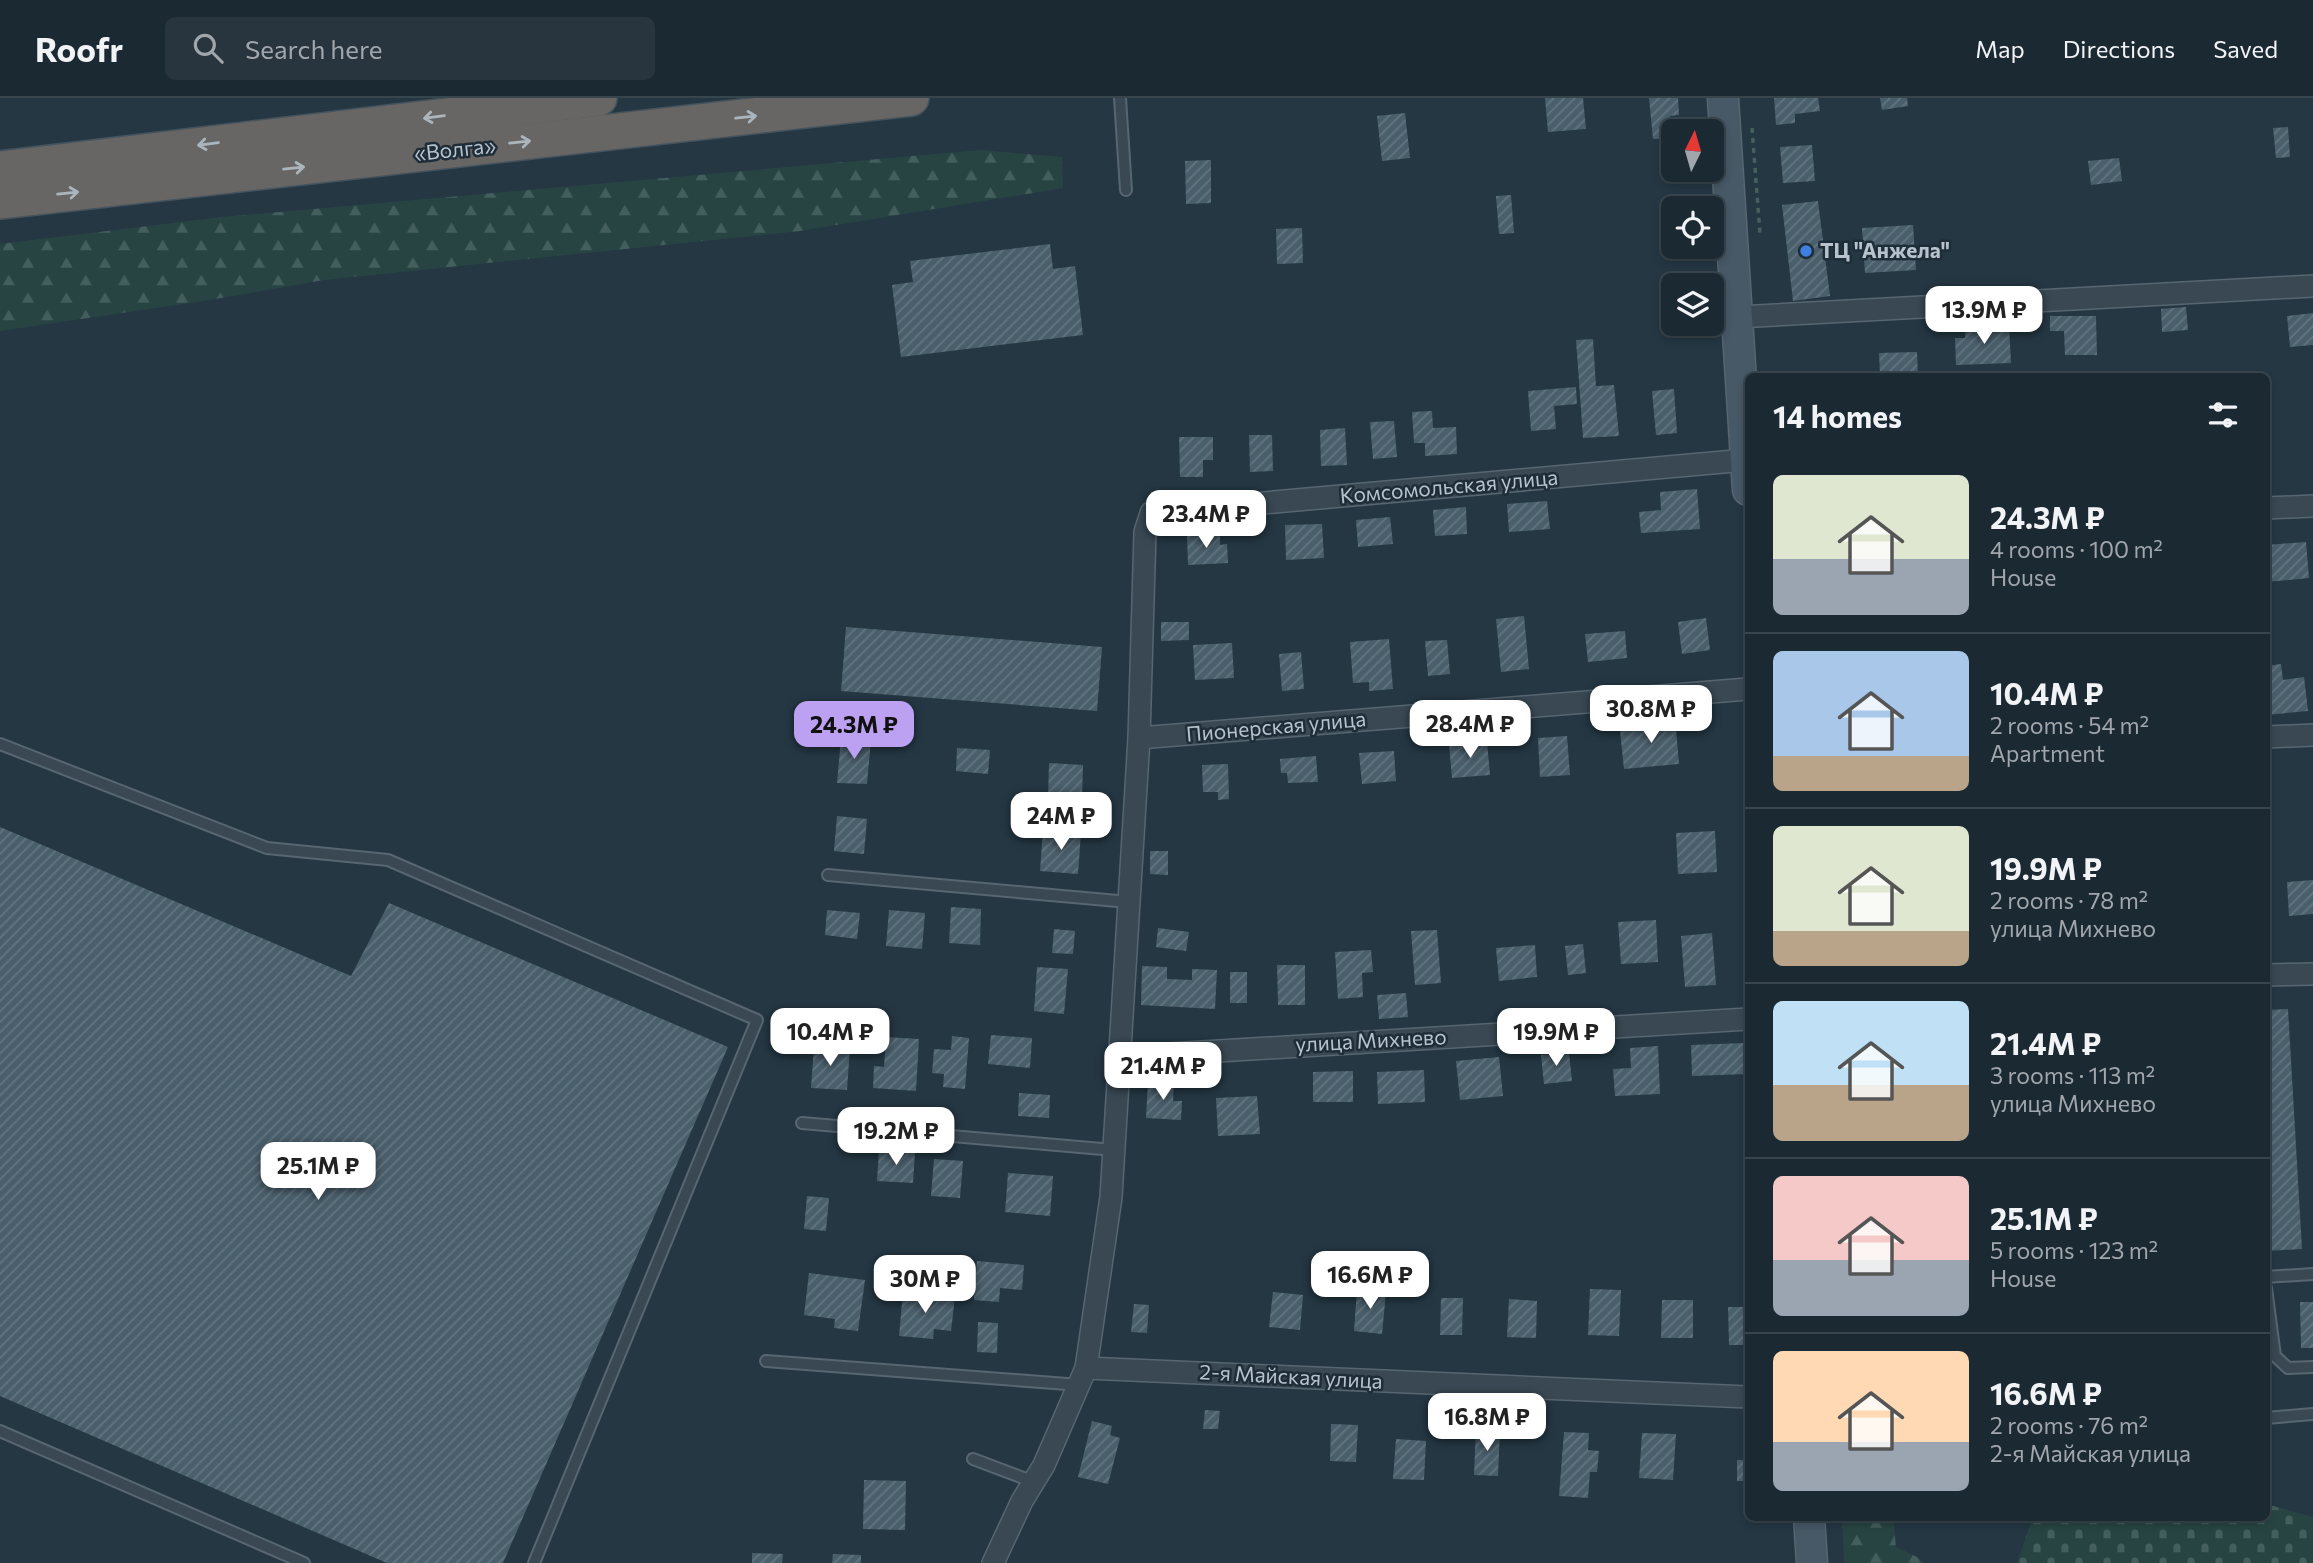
<!DOCTYPE html>
<meta charset="utf-8">
<style>
body{margin:0;font-family:Commissioner,sans-serif;background:#28353e;color:#f1f3f6;height:100vh;display:flex;flex-direction:column;font-size:26px;white-space:nowrap}
*{box-sizing:border-box;margin:0}
p{font-size:23px;color:#a0a6ac}
.icon{flex:none;width:38px;height:38px;fill:none;stroke:currentColor;stroke-width:2;stroke-linecap:round;stroke-linejoin:round}
.map{position:relative;flex:1;overflow:hidden}
.sheet{position:absolute;left:1745px;top:275px;width:525px;height:1148px;display:flex;flex-direction:column;background:#1b2932;border-radius:10px;box-shadow:0 4px 10px #0003,0 0 0 2px #39454d}
.sheet>*{flex:none}
.needle{width:46px;rotate:5deg}
.fabs{position:absolute;left:1661px;top:21px;display:grid;gap:14px}
.fabs a{display:grid;place-items:center;width:63px;height:63px;border-radius:10px;background:#1b2932;box-shadow:0 4px 10px #0003,0 0 0 2px #39454d;font-size:35px}
.price{position:absolute;translate:-50% -60px;padding:0 16px;border-radius:14px;background:#fff;color:#222;font-size:23px;line-height:46px;filter:drop-shadow(0 2px 4px #0008)}
.price::after{content:'';position:absolute;left:50%;top:42px;width:21px;height:16px;margin-left:-10px;background:inherit;clip-path:polygon(0 0,100% 0,50% 100%)}
.price.selected{background:#bca0f2;color:#111}
ul{padding:0;list-style:none}
li{display:flex;align-items:center;gap:21px;height:175px;padding:0 28px}
li+li{border-top:2px solid #39454d}
li span{display:grid;place-items:center;flex:none;width:196px;height:140px;border-radius:10px;color:#555}
li>.icon{margin-inline-start:auto}
span .icon{width:84px;height:84px;fill:#fffc;stroke-width:1}
li b{font-size:30px}
h2{display:flex;justify-content:space-between;align-items:center;height:84px;padding:0 28px;font-size:30px}
header{display:flex;align-items:center;gap:42px;box-sizing:border-box;height:98px;padding:0 35px;background:#1b2932;border-bottom:2px solid #39454d}
header strong{font-size:33px}
nav{display:flex;gap:38px;margin-inline-start:auto;font-size:24px}
.search{width:490px;height:63px;background:#28353e;display:flex;align-items:center;gap:18px;box-sizing:border-box;padding:0 24px;border-radius:10px;color:#a0a6ac;font-size:26px}
.map>svg:first-child{display:block}
.forest{fill:url(#forest-firs)}
.cemetery{fill:url(#cemetery-stones)}
.building{fill:url(#building-hatch)}
.lines{fill:none;stroke-linecap:round;stroke-linejoin:round}
.service-casing{stroke:#576670;stroke-width:14}
.minor-casing{stroke:#576670;stroke-width:24}
.secondary-casing{stroke:#576670;stroke-width:33}
.trunk-casing{stroke:#44535d;stroke-width:38}
.path{stroke:#45605e;stroke-width:3.5;stroke-dasharray:5 5;stroke-linecap:butt}
.service{stroke:#394853;stroke-width:10}
.minor{stroke:#394853;stroke-width:21}
.secondary{stroke:#475866;stroke-width:30}
.trunk{stroke:#686664;stroke-width:35}
.oneway{stroke:#aab5bd}
.shop-dot{fill:#3f7fe0;stroke:#1e2d38;stroke-width:2.5}
.labels{text-anchor:middle;stroke-width:5;stroke-linejoin:round;paint-order:stroke}
.street-label{font-size:21px;fill:#b6c3cd;stroke:#1e2d38}
.poi-label{font-size:21px;font-weight:bold;fill:#b6c3cd;stroke:#1e2d38;text-anchor:start}
</style>
<header>
<strong>Roofr</strong>
<div class="search"><svg class="icon" aria-label="search" viewBox="0 0 24 24"><circle cx="10" cy="10" r="6"/><path d="M15 15l6 6"/></svg>Search here</div>
<nav><a>Map</a><a>Directions</a><a>Saved</a></nav>
</header>
<div class="map">
<svg width="2313" height="1465" viewBox="0 0 2313 1465">
<defs>
<pattern id="forest-firs" width="22" height="20" patternUnits="userSpaceOnUse" patternTransform="scale(1.75)"><rect width="22" height="20" fill="#274443"/><path d="M5 1l3.5 6h-7zM16 11l3.5 6h-7z" fill="#445d5d"/></pattern>
<pattern id="cemetery-stones" width="16" height="16" patternUnits="userSpaceOnUse" patternTransform="scale(1.75)"><rect width="16" height="16" fill="#274443"/><path d="M2 7V4a2 2 0 0 1 4 0v3zM10 15v-3a2 2 0 0 1 4 0v3z" fill="#445d5d"/></pattern>
<pattern id="building-hatch" width="6" height="6" patternUnits="userSpaceOnUse" patternTransform="scale(1.75)"><rect width="6" height="6" fill="#4a5f6c"/><path d="M-1 1l2-2M0 6l6-6M5 7l2-2" fill="none" stroke="#627480"/></pattern>
</defs>
<rect width="100%" height="100%" fill="#243743"/>
<!-- forest -->
<g class="forest">
<polygon points="981,52 1062,59 1063,90 800,133 324,182 210,202 0,233 0,146 222,119"/>
<polygon points="1842,1419 1893,1419 1896,1449 1917,1459 1924,1465 1844,1465"/>
</g>
<!-- cemetery -->
<polygon class="cemetery" points="2266,1406 2313,1419 2313,1465 2017,1465 2033,1419 2266,1419"/>
<!-- building -->
<g class="building">
<polygon points="1545,0 1583,0 1586,31 1548,34"/>
<polygon points="1649,0 1678,0 1679,17 1670,18 1672,40 1653,41"/>
<polygon points="1774,0 1818,0 1820,13 1795,16 1795,25 1776,27"/>
<polygon points="1880,0 1907,0 1908,8 1882,12"/>
<polygon points="1405,15 1410,60 1382,63 1377,18"/>
<polygon points="2288,29 2290,59 2276,60 2273,30"/>
<polygon points="1812,47 1815,83 1783,85 1780,49"/>
<polygon points="2119,60 2122,83 2091,87 2088,63"/>
<polygon points="1211,62 1211,105 1186,106 1185,63"/>
<polygon points="1511,97 1514,135 1499,136 1496,98"/>
<polygon points="1818,103 1830,198 1793,203 1782,107"/>
<polygon points="1913,127 1916,172 1865,175 1862,130"/>
<polygon points="1302,130 1303,165 1277,166 1276,131"/>
<polygon points="1050,146 1053,171 1075,168 1083,237 901,259 892,187 913,184 910,163"/>
<polygon points="2186,209 2188,232 2162,234 2161,211"/>
<polygon points="2313,215 2313,247 2290,249 2287,218"/>
<polygon points="2050,218 2096,218 2097,257 2065,257 2064,233 2050,233"/>
<polygon points="2009,227 2011,265 1956,267 1955,240 1965,240 1965,229"/>
<polygon points="1593,241 1596,288 1614,287 1619,338 1583,340 1576,242"/>
<polygon points="1917,254 1918,278 1880,278 1879,255"/>
<polygon points="1576,289 1577,306 1554,308 1556,331 1531,333 1528,293"/>
<polygon points="1674,291 1677,335 1656,337 1652,293"/>
<polygon points="1432,313 1433,330 1456,329 1457,356 1425,358 1425,345 1414,345 1412,314"/>
<polygon points="1394,323 1397,359 1373,361 1370,324"/>
<polygon points="1345,330 1347,367 1321,368 1320,332"/>
<polygon points="1249,337 1272,337 1273,373 1250,374"/>
<polygon points="1179,339 1213,339 1213,362 1203,362 1203,379 1180,379"/>
<polygon points="1697,391 1700,431 1641,435 1639,414 1661,412 1660,394"/>
<polygon points="1547,403 1550,431 1509,434 1507,406"/>
<polygon points="1466,409 1467,436 1435,438 1433,412"/>
<polygon points="1390,419 1393,446 1358,449 1356,422"/>
<polygon points="1322,426 1324,460 1286,462 1285,427"/>
<polygon points="1220,436 1220,447 1227,446 1228,465 1188,467 1187,438"/>
<polygon points="2306,444 2309,480 2266,484 2266,447"/>
<polygon points="1524,518 1529,571 1501,574 1496,521"/>
<polygon points="1706,520 1710,552 1682,556 1678,524"/>
<polygon points="1161,524 1189,524 1189,542 1161,543"/>
<polygon points="846,529 1102,549 1097,613 841,593"/>
<polygon points="1625,533 1627,560 1588,564 1585,536"/>
<polygon points="1389,541 1393,591 1369,593 1369,584 1353,585 1350,544"/>
<polygon points="1447,542 1450,576 1428,578 1425,543"/>
<polygon points="1232,545 1234,580 1195,582 1193,547"/>
<polygon points="1301,554 1304,591 1282,593 1279,556"/>
<polygon points="2281,566 2283,582 2304,579 2308,613 2266,617 2266,568"/>
<polygon points="1675,619 1679,666 1624,671 1620,633 1644,631 1643,622"/>
<polygon points="1567,638 1570,677 1540,679 1538,640"/>
<polygon points="841,640 871,642 867,686 837,685"/>
<polygon points="1487,643 1490,677 1452,680 1449,646"/>
<polygon points="957,650 990,652 988,676 956,673"/>
<polygon points="1394,653 1396,683 1362,686 1359,655"/>
<polygon points="1316,658 1318,684 1288,685 1287,675 1281,675 1280,661"/>
<polygon points="1049,665 1083,667 1082,701 1048,699"/>
<polygon points="1228,666 1229,701 1218,702 1218,694 1203,694 1202,667"/>
<polygon points="837,718 867,721 864,756 834,753"/>
<polygon points="0,729 351,878 389,805 728,949 503,1465 387,1465 0,1298"/>
<polygon points="1043,732 1081,735 1078,776 1040,773"/>
<polygon points="1715,733 1717,774 1678,776 1676,735"/>
<polygon points="1150,753 1168,753 1168,777 1150,776"/>
<polygon points="2313,782 2313,816 2289,818 2287,784"/>
<polygon points="951,809 981,811 980,847 949,845"/>
<polygon points="827,812 860,815 857,841 825,837"/>
<polygon points="889,812 925,815 922,851 886,848"/>
<polygon points="1656,822 1658,864 1621,866 1618,824"/>
<polygon points="1158,830 1189,834 1186,853 1156,849"/>
<polygon points="1054,831 1075,833 1073,856 1052,855"/>
<polygon points="1437,832 1441,885 1415,887 1411,833"/>
<polygon points="1712,835 1716,887 1685,889 1681,838"/>
<polygon points="1583,846 1586,875 1568,877 1565,848"/>
<polygon points="1535,847 1537,879 1499,883 1496,850"/>
<polygon points="1371,852 1373,874 1362,875 1363,899 1338,901 1335,854"/>
<polygon points="1277,867 1305,867 1305,907 1278,907"/>
<polygon points="1142,868 1167,869 1167,881 1192,882 1192,871 1217,872 1215,911 1141,907"/>
<polygon points="1037,869 1068,871 1064,916 1034,913"/>
<rect x="1230" y="874" width="17" height="31"/>
<polygon points="1406,895 1408,919 1379,921 1377,897"/>
<polygon points="2288,911 2302,1151 2266,1153 2266,912"/>
<polygon points="991,937 1032,940 1030,970 988,966"/>
<polygon points="952,938 969,940 965,991 943,989 944,976 932,975 934,951 951,952"/>
<polygon points="886,939 919,941 916,993 873,990 874,968 884,969"/>
<polygon points="1745,945 1746,976 1692,978 1691,947"/>
<polygon points="814,948 850,950 847,992 811,990"/>
<polygon points="1658,948 1660,996 1615,998 1613,971 1631,970 1630,950"/>
<polygon points="1569,955 1572,983 1544,986 1541,957"/>
<polygon points="1499,959 1503,998 1460,1002 1456,963"/>
<polygon points="1424,972 1425,1004 1378,1006 1377,974"/>
<polygon points="1353,973 1353,1004 1313,1004 1313,974"/>
<polygon points="1148,984 1174,985 1173,1003 1182,1003 1181,1022 1146,1020"/>
<polygon points="1019,995 1050,997 1049,1020 1018,1018"/>
<polygon points="1257,998 1260,1036 1218,1038 1216,1000"/>
<polygon points="879,1052 915,1054 913,1085 877,1083"/>
<polygon points="934,1061 963,1063 960,1100 931,1098"/>
<polygon points="1008,1075 1053,1078 1050,1118 1005,1114"/>
<polygon points="807,1098 829,1100 826,1133 804,1131"/>
<polygon points="977,1163 1024,1167 1022,1192 1000,1190 999,1204 974,1202"/>
<polygon points="809,1175 865,1182 858,1233 834,1230 835,1221 804,1217"/>
<polygon points="1357,1191 1386,1194 1382,1236 1354,1233"/>
<polygon points="1590,1191 1621,1192 1619,1238 1588,1237"/>
<polygon points="903,1194 955,1199 951,1233 934,1231 933,1241 899,1238"/>
<polygon points="1273,1194 1303,1197 1300,1232 1269,1229"/>
<polygon points="1441,1200 1463,1200 1462,1237 1440,1237"/>
<polygon points="1509,1201 1537,1203 1536,1240 1507,1239"/>
<polygon points="1662,1202 1693,1202 1693,1240 1661,1240"/>
<polygon points="2300,1204 2313,1204 2313,1250 2301,1250"/>
<polygon points="1134,1206 1149,1207 1147,1235 1131,1234"/>
<polygon points="1728,1209 1748,1209 1748,1247 1729,1247"/>
<polygon points="978,1224 998,1225 997,1255 977,1254"/>
<polygon points="1205,1312 1220,1313 1218,1331 1203,1331"/>
<polygon points="1092,1323 1112,1328 1110,1337 1120,1340 1108,1386 1078,1379"/>
<polygon points="1331,1326 1358,1327 1356,1364 1330,1363"/>
<polygon points="1476,1331 1500,1332 1498,1378 1474,1377"/>
<polygon points="1564,1334 1589,1335 1588,1352 1599,1353 1597,1374 1590,1374 1588,1400 1559,1398"/>
<polygon points="1642,1335 1676,1336 1673,1382 1639,1380"/>
<polygon points="1396,1341 1426,1343 1424,1382 1393,1381"/>
<rect x="1737" y="1362" width="11" height="21"/>
<polygon points="864,1382 906,1383 905,1432 863,1431"/>
<polygon points="752,1455 783,1456 782,1465 752,1465"/>
<polygon points="833,1456 861,1457 861,1465 832,1465"/>
</g>
<g class="lines">
<defs>
<g id="service">
<polyline points="1120,0 1126,92"/>
<polyline points="0,646 267,750 388,762 757,922 534,1465"/>
<polyline points="828,777 1129,804"/>
<polyline points="802,1025 1114,1052"/>
<polyline points="2266,1179 2313,1176"/>
<polyline points="2266,1190 2275,1258 2288,1270 2313,1269"/>
<polyline points="766,1263 1080,1287"/>
<polyline points="2266,1320 2313,1316"/>
<polyline points="0,1333 304,1465"/>
<polyline points="973,1361 1034,1384"/>
</g>
<g id="minor">
<polyline points="1738,219 2313,188"/>
<polyline points="2266,410 2313,408"/>
<polyline points="2266,639 2313,637"/>
<polyline points="1139,640 1748,591"/>
<polyline points="2266,877 2313,876"/>
<polyline points="1120,959 1748,921"/>
<polyline points="1086,1270 1748,1299"/>
<polyline points="993,1465 1022,1403 1044,1367 1086,1270 1111,1099 1139,640 1145,434 1151,415 1746,362"/>
</g>
<g id="secondary">
<polyline points="1723,0 1748,392"/>
<polyline points="1809,1419 1812,1465"/>
</g>
<g id="trunk">
<polyline points="0,71 599,0"/>
<polyline points="0,103 911,0"/>
</g>
</defs>
<!-- service casing -->
<use href="#service" class="service-casing"/>
<!-- minor casing -->
<use href="#minor" class="minor-casing"/>
<!-- secondary casing -->
<use href="#secondary" class="secondary-casing"/>
<!-- trunk casing -->
<use href="#trunk" class="trunk-casing"/>
<!-- path -->
<polyline class="path" points="1752,30 1760,136"/>
<!-- service -->
<use href="#service" class="service"/>
<!-- minor -->
<use href="#minor" class="minor"/>
<!-- secondary -->
<use href="#secondary" class="secondary"/>
<!-- trunk -->
<use href="#trunk" class="trunk"/>
</g>
<!-- one-way arrows -->
<defs><path id="oneway-shaft" d="M-6 0H5M1.5-3L5.5 0L1.5 3" fill="none" stroke-width="1.6" stroke-linecap="round" stroke-linejoin="round" transform="scale(1.75)"/></defs>
<g class="oneway">
<use href="#oneway-shaft" transform="translate(434 19) rotate(173)"/>
<use href="#oneway-shaft" transform="translate(746 19) rotate(-6)"/>
<use href="#oneway-shaft" transform="translate(520 44) rotate(-6)"/>
<use href="#oneway-shaft" transform="translate(208 46) rotate(173)"/>
<use href="#oneway-shaft" transform="translate(294 70) rotate(-6)"/>
<use href="#oneway-shaft" transform="translate(68 95) rotate(-6)"/>
</g>
<!-- markers -->
<circle class="shop-dot" cx="1806" cy="153" r="7"/>
<g class="labels">
<!-- street labels -->
<g class="street-label">
<text transform="translate(455 52) rotate(-6)" y="7">«Волга»</text>
<text transform="translate(1449 389) rotate(-5)" y="7">Комсомольская улица</text>
<text transform="translate(1276 629) rotate(-5)" y="7">Пионерская улица</text>
<text transform="translate(1371 943) rotate(-3)" y="7">улица Михнево</text>
<text transform="translate(1291 1279) rotate(3)" y="7">2-я Майская улица</text>
</g>
<!-- poi labels -->
<g class="poi-label">
<text x="1820" y="160">ТЦ "Анжела"</text>
</g>
</g>
</svg>
<div class="fabs">
<a><svg class="needle" viewBox="-14 -14 28 28"><path d="M0-13l5 13h-10z" fill="#e53935"/><path d="M0 13l5-13h-10z" fill="#a0a6ac"/></svg></a>
<a><svg class="icon" aria-label="locate" viewBox="0 0 24 24"><circle cx="12" cy="12" r="6"/><path d="M12 2v4M12 18v4M2 12h4M18 12h4"/></svg></a>
<a><svg class="icon" aria-label="layers" viewBox="0 0 24 24"><path d="M12 4l9 5-9 5-9-5zM3 14l9 5 9-5"/></svg></a>
</div>
<b class="price" style="left:1984px;top:248px">13.9M ₽</b>
<b class="price" style="left:1206px;top:452px">23.4M ₽</b>
<b class="price" style="left:1651px;top:647px">30.8M ₽</b>
<b class="price" style="left:1470px;top:662px">28.4M ₽</b>
<b class="price selected" style="left:854px;top:663px">24.3M ₽</b>
<b class="price" style="left:1061px;top:754px">24M ₽</b>
<b class="price" style="left:830px;top:970px">10.4M ₽</b>
<b class="price" style="left:1556px;top:970px">19.9M ₽</b>
<b class="price" style="left:1163px;top:1004px">21.4M ₽</b>
<b class="price" style="left:896px;top:1069px">19.2M ₽</b>
<b class="price" style="left:318px;top:1104px">25.1M ₽</b>
<b class="price" style="left:1370px;top:1213px">16.6M ₽</b>
<b class="price" style="left:925px;top:1217px">30M ₽</b>
<b class="price" style="left:1487px;top:1355px">16.8M ₽</b>
<section class="sheet">
<h2>14 homes<svg class="icon" aria-label="filters" viewBox="0 0 24 24"><path d="M4 7h16M4 17h16"/><circle cx="9" cy="7" r="2"/><circle cx="15" cy="17" r="2"/></svg></h2>
<ul>
<li><span style="background:linear-gradient(#dfe7d0 60%,#9aa5b1 0)"><svg class="icon" aria-label="home" viewBox="0 0 24 24"><path d="M3 11l9-7 9 7M6 9v11h12V9"/></svg></span><div><b>24.3M ₽</b><p>4 rooms · 100 m²</p><p>House</p></div></li>
<li><span style="background:linear-gradient(#a9c7e8 75%,#b9a48a 0)"><svg class="icon" aria-label="home" viewBox="0 0 24 24"><path d="M3 11l9-7 9 7M6 9v11h12V9"/></svg></span><div><b>10.4M ₽</b><p>2 rooms · 54 m²</p><p>Apartment</p></div></li>
<li><span style="background:linear-gradient(#dfe7d0 75%,#b9a48a 0)"><svg class="icon" aria-label="home" viewBox="0 0 24 24"><path d="M3 11l9-7 9 7M6 9v11h12V9"/></svg></span><div><b>19.9M ₽</b><p>2 rooms · 78 m²</p><p>улица Михнево</p></div></li>
<li><span style="background:linear-gradient(#bfe0f5 60%,#b9a48a 0)"><svg class="icon" aria-label="home" viewBox="0 0 24 24"><path d="M3 11l9-7 9 7M6 9v11h12V9"/></svg></span><div><b>21.4M ₽</b><p>3 rooms · 113 m²</p><p>улица Михнево</p></div></li>
<li><span style="background:linear-gradient(#f6c9c9 60%,#9aa5b1 0)"><svg class="icon" aria-label="home" viewBox="0 0 24 24"><path d="M3 11l9-7 9 7M6 9v11h12V9"/></svg></span><div><b>25.1M ₽</b><p>5 rooms · 123 m²</p><p>House</p></div></li>
<li><span style="background:linear-gradient(#ffd9b3 65%,#9aa5b1 0)"><svg class="icon" aria-label="home" viewBox="0 0 24 24"><path d="M3 11l9-7 9 7M6 9v11h12V9"/></svg></span><div><b>16.6M ₽</b><p>2 rooms · 76 m²</p><p>2-я Майская улица</p></div></li>
</ul>
</section>
</div>
